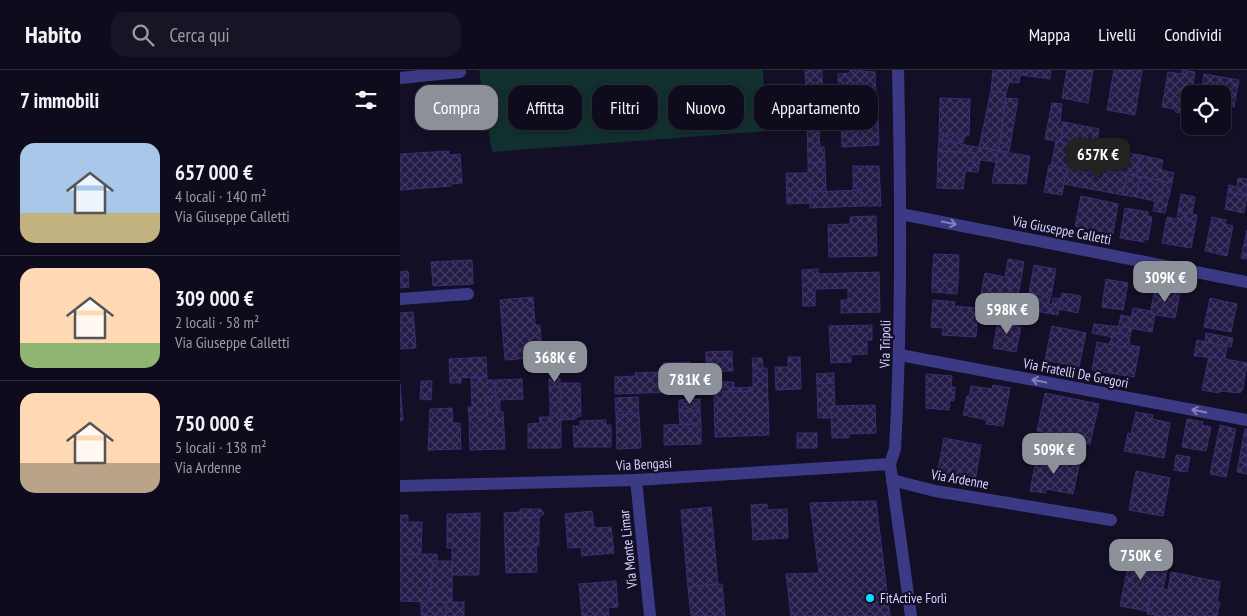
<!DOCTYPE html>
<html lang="it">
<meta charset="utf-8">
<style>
body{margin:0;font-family:"PT Sans Narrow",sans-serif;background:#171425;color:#f1f3f6;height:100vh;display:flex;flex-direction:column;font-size:19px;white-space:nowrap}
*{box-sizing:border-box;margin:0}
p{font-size:16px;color:#9b9ba3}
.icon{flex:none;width:28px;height:28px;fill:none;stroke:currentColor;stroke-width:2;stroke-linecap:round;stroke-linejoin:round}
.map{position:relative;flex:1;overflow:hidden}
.details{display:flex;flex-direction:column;background:#0e0b1c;width:400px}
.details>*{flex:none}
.banner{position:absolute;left:15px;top:15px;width:475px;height:45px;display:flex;gap:10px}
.controls{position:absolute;left:781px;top:15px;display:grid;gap:10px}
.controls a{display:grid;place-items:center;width:50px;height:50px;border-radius:10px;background:#0e0b1c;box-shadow:0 2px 8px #0003,0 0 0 1px #2e2b3b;font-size:25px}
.price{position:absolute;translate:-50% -42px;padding:0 11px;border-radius:10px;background:#8c9099;color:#fff;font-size:16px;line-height:32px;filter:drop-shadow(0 1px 2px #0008)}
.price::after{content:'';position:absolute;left:50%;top:30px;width:15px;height:11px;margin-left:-8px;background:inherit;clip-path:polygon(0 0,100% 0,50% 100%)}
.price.current{background:#222;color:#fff}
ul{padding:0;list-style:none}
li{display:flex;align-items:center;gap:15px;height:125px;padding:0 20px}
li+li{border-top:1px solid #2e2b3b}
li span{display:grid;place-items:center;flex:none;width:140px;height:100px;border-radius:15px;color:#555}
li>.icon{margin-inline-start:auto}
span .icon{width:60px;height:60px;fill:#fffc;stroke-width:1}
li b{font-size:21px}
h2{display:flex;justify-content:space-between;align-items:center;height:60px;padding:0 20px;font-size:21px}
.tag{padding:0 18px;border-radius:15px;background:#0e0b1c;box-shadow:0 2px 8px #0003,0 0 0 1px #2e2b3b;font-size:18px;line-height:45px}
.tag.current{background:#8c9099;color:#fff}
header{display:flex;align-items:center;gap:30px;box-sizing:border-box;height:70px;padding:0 25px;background:#0e0b1c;border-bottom:1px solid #2e2b3b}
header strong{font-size:24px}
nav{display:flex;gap:28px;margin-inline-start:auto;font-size:18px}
.search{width:350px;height:45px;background:#171425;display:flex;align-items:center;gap:12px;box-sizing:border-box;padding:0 18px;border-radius:15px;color:#9b9ba3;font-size:19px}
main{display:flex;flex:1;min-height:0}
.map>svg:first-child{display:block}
.park{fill:#12302f}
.building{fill:url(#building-cross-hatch);stroke:#3b2d73}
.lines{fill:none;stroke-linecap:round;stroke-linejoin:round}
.service{stroke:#3d3a85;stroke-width:12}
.minor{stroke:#3d3a85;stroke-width:12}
.oneway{stroke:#837fbc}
.poi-dot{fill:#00e5ff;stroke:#130f26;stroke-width:2}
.labels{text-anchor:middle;stroke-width:4.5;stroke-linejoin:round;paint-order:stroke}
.street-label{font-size:14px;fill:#d9d4ff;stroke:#130f26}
.poi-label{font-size:14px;fill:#d9d4ff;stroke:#130f26;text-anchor:start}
</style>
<header>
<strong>Habito</strong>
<div class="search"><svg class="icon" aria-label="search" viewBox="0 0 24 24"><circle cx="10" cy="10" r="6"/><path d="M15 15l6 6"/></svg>Cerca qui</div>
<nav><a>Mappa</a><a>Livelli</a><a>Condividi</a></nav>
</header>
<main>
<section class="details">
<h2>7 immobili<svg class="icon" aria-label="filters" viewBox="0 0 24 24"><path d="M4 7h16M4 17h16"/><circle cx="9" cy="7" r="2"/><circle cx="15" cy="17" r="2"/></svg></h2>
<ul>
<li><span style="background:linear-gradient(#a9c7e8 70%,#c2b280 0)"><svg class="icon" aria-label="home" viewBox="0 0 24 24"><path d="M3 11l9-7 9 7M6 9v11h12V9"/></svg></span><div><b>657 000 €</b><p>4 locali · 140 m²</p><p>Via Giuseppe Calletti</p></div></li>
<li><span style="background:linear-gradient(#ffd9b3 75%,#8fb573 0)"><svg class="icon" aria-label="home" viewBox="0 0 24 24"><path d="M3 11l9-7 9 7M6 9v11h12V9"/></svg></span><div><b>309 000 €</b><p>2 locali · 58 m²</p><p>Via Giuseppe Calletti</p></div></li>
<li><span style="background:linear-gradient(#ffd9b3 70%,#b9a48a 0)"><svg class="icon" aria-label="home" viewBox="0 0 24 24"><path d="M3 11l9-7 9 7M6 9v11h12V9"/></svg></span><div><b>750 000 €</b><p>5 locali · 138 m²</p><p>Via Ardenne</p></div></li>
</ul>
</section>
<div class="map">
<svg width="847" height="546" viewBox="0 0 847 546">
<defs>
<pattern id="building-cross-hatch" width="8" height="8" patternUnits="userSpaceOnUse" patternTransform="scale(1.25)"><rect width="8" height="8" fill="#241b47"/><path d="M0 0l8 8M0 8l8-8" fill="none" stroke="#433b63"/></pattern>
</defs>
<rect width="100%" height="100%" fill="#130f26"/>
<!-- park -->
<polygon class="park" points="79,0 363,0 367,61 92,82"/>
<!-- building -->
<g class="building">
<polygon points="405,0 422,0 423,41 407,42"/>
<polygon points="450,0 475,2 476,27 439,29 438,4 450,3"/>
<polygon points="593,0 608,0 609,12 606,23 591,21"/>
<polygon points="608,0 621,0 619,13 609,12"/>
<polygon points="621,0 651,0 650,9 620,5"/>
<polygon points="667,0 693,0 688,33 662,28"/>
<polygon points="714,0 742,0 735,45 707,40"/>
<polygon points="782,0 795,2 788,45 775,42 775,39 762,37 768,2 782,4"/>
<polygon points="804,4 839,10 834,37 822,35 822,24 801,24"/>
<polygon points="591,21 606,23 599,81 579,77"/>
<polygon points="540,28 570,29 569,66 539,65"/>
<polygon points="606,28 618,29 609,82 599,81"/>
<polygon points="652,33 662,34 660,52 664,52 660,72 645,69"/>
<polygon points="423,41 424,60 419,60 420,77 424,77 425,92 408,93 407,42"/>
<polygon points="478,42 479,75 442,77 441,52 447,52 447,43"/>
<polygon points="447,43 447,52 426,53 426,44"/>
<polygon points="664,52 699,59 696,78 660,72"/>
<polygon points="539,65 565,65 563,73 539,70"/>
<polygon points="539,70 598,81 596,92 580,90 578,102 565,101 566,97 573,98 575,83 538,81"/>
<polygon points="696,70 703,72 702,78 695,77"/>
<polygon points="656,71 696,78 691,103 651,96"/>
<polygon points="696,78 740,85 737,106 692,98"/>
<polygon points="49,81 49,85 60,84 62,113 51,114 51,116 0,120 0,84"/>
<polygon points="538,81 575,83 573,98 566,97 563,119 537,118"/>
<polygon points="598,81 630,86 626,114 592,113"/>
<polygon points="740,85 763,90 761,100 774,103 772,113 737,106"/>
<polygon points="425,92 426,122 410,122 410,133 387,134 386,103 408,103 408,93"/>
<polygon points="649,95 667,99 662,125 644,122"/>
<polygon points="453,96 479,96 481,136 461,136 461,120 453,120"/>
<polygon points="692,98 727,104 723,125 664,114 667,99 691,103"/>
<polygon points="727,104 740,107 736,127 723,125"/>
<polygon points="740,107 764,111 761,127 756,126 755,131 736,127"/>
<polygon points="838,108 847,109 847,126 828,122 829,115 837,117"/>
<polygon points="764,111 772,113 765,143 753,141 756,126 761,127"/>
<polygon points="461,120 461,136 410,138 410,122"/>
<polygon points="828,122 847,126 844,143 825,139"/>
<polygon points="781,124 795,127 792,144 778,142"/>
<polygon points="681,126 718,134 713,164 675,156"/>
<polygon points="725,138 748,142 748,146 752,147 748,170 744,169 744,172 720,168"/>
<polygon points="778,142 786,143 785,150 796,152 791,178 762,173 767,147 777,149"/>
<polygon points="786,143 797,145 796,152 785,150"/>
<polygon points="476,146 477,186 429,187 428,155 450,154 450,147"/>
<polygon points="812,147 826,150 825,154 833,156 827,186 805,181"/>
<polygon points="847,160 847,189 841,188"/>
<polygon points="534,184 559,185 558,212 532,210"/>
<polygon points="608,189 624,192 616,237 606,235 611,208 605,207"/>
<polygon points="72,190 73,214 33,216 31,192"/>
<polygon points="634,195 656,199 651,226 629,223"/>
<polygon points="418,199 419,219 415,219 415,236 403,236 402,200"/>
<polygon points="8,201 9,217 0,218 0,202"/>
<polygon points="479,202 480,242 441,243 441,230 448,230 448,218 419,219 419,204"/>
<polygon points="585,203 611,208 608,229 581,224"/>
<polygon points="706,209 728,213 723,240 702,237"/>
<polygon points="532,210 558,212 557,224 532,222"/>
<polygon points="755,218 780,223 775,248 750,244"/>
<polygon points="629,223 651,226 649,234 652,235 653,228 661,229 658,245 624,239"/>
<polygon points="662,223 681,226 678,243 659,239"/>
<polygon points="133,227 135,255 140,255 142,287 105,290 100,230"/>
<polygon points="810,228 837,234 831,262 804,257"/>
<polygon points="533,230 555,232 554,236 578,238 576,267 542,265 543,258 531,257"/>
<polygon points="616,237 635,240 632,254 613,250"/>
<polygon points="733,238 751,241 750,244 755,245 752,262 729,258"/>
<polygon points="13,242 14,252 0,253 0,243"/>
<polygon points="721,245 731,247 729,258 718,258"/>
<polygon points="599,247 609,249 608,252 621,255 616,282 593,278"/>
<polygon points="14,252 16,278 0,279 0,253"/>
<polygon points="694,254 732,258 730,266 713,262 712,267 692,263"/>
<polygon points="472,255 472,270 467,270 467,284 451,285 451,292 431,293 429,256"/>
<polygon points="652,256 686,263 679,297 645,290"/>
<polygon points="713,262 730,266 729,275 740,277 739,280 709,275"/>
<polygon points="806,263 833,268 831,277 805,272"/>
<polygon points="797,270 827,277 825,289 794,286"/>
<polygon points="697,272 739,280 734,307 692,300"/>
<polygon points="332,281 332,288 306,289 306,282"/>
<polygon points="809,286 847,293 843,319 840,323 819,321 819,323 802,320"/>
<polygon points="86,287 87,307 50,308 49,289"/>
<polygon points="388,287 400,287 401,319 376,320 375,297 388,297"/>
<polygon points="332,288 333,301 307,301 306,289"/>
<polygon points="352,288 362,288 363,299 353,299"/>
<polygon points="290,292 290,301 301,301 302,321 215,324 215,307 235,306 235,303 263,302 263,293"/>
<polygon points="367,298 369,365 315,367 314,322 353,321 353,299"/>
<polygon points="434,303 434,313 417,314 416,304"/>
<polygon points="526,304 552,306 551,317 555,317 554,331 550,330 549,340 526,338"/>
<polygon points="87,307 87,310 95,310 96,326 86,327 87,346 69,347 68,337 72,337 71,308"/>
<rect x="50" y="308" width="11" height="5"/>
<polygon points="160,308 160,317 149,317 149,309"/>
<polygon points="122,309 123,329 100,330 100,342 96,342 95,310"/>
<polygon points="21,311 32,311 31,330 20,329"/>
<polygon points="314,312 334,312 334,318 353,317 353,321 314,322"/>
<polygon points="160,313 180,313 181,346 176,347 176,349 161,350"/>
<polygon points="434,313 435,336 431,336 431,348 418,348 417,314"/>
<polygon points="0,314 3,350 0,351"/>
<polygon points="593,315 610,318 603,356 586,354 587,350 563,345 567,326 569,326 571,316 592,319"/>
<polygon points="149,317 160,317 161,332 150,332"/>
<polygon points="645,323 699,334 690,374 652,367 653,364 637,361"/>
<polygon points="96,326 96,342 103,342 105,379 70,380 69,347 87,346 86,327"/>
<polygon points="238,327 239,344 216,345 215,328"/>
<polygon points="300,329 300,340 279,341 279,330"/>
<polygon points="150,332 161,332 161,378 128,378 128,354 140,353 139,347 150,347"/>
<polygon points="475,335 476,363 449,364 449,368 432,368 431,336"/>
<polygon points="52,338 53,353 60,353 61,379 28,380 30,339"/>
<polygon points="300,340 301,354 280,354 279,341"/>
<polygon points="736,342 753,345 752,349 770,353 764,388 724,381 728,363 731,364"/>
<polygon points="239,344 241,378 217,379 216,345"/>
<polygon points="787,349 803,352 802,355 811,357 806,381 782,377"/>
<polygon points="206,350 206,355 211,355 211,377 174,377 173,356 180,356 180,351"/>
<polygon points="301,354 301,374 264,375 264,355"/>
<polygon points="820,355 836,359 826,407 810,404"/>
<polygon points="845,359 847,359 847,404 837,402"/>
<rect x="397" y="363" width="20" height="15"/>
<polygon points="544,368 581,375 575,412 537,405"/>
<polygon points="637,384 680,392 673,424 646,419 646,423 630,421"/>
<polygon points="776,385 790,387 787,402 774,400"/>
<polygon points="736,401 770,408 763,446 729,440"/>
<polygon points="476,431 490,546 391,546 386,504 419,503 410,433"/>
<polygon points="367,434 367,440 387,439 388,468 353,470 351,435"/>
<polygon points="311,437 318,514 288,517 281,440"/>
<polygon points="120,439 141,439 144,444 139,447 120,448"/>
<polygon points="192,441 194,456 196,458 211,457 214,483 182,486 181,477 168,478 165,444"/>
<polygon points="120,442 120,448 139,447 139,476 105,477 104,443"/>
<polygon points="80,443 80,448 61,448 61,444"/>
<polygon points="47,444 61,444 61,448 80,448 79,505 52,505 52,478 47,478"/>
<polygon points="0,445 8,445 8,452 22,452 21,484 0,484"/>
<polygon points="136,476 137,502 106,503 105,477"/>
<polygon points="732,477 751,481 748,497 767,500 763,519 752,517 747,541 720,536"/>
<polygon points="0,484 37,484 37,491 33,491 29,532 0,531"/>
<polygon points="33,491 52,491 52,532 29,532"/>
<polygon points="771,502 820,512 817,532 820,532 817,546 760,546 747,544 752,517 768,520"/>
<polygon points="216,511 218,537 208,538 209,546 182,546 179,514"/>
<polygon points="322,514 325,546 291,546 288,517"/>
<polygon points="21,531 46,532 46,546 21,546"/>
<rect x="46" y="532" width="18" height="14"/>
</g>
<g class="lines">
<!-- service -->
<polyline class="service" points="0,8 60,2 59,0"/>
<!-- minor -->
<g class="minor">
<path d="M498,0C501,127 502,253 495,379L490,394L511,546"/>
<polyline points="501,144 847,212"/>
<polyline points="0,229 68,224"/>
<polyline points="500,285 847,350"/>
<polyline points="236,410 250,546"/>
<polyline points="492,410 535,421 711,450"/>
<polyline points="0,416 236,410 490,394"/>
</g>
</g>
<!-- one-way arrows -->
<defs><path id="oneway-shaft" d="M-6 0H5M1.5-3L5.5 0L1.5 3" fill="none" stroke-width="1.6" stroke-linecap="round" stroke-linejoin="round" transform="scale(1.25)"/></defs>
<g class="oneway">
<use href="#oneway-shaft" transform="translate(549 153) rotate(11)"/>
<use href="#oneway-shaft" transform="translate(639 311) rotate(-169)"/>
<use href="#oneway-shaft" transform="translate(799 341) rotate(-169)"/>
</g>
<!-- markers -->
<circle class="poi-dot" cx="470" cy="528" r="5"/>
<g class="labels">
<!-- street labels -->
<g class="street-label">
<text transform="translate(662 160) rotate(11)" y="5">Via Giuseppe Calletti</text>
<text transform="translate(485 274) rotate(-89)" y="5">Via Tripoli</text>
<text transform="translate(676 303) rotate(11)" y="5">Via Fratelli De Gregori</text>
<text transform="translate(244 394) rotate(-3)" y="5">Via Bengasi</text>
<text transform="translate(560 409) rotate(10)" y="5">Via Ardenne</text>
<text transform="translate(228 479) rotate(-96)" y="5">Via Monte Limar</text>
</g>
<!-- poi labels -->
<g class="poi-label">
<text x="480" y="533">FitActive Forlì</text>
</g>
</g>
</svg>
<div class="controls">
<a><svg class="icon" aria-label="locate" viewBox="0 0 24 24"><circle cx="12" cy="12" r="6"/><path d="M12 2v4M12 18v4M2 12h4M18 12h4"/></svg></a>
</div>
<b class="price current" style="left:698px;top:110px">657K €</b>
<b class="price" style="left:765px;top:233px">309K €</b>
<b class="price" style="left:607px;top:265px">598K €</b>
<b class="price" style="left:155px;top:313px">368K €</b>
<b class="price" style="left:290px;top:335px">781K €</b>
<b class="price" style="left:654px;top:405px">509K €</b>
<b class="price" style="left:741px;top:511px">750K €</b>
<div class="banner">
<a class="tag current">Compra</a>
<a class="tag">Affitta</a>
<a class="tag">Filtri</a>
<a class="tag">Nuovo</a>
<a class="tag">Appartamento</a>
</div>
</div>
</main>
